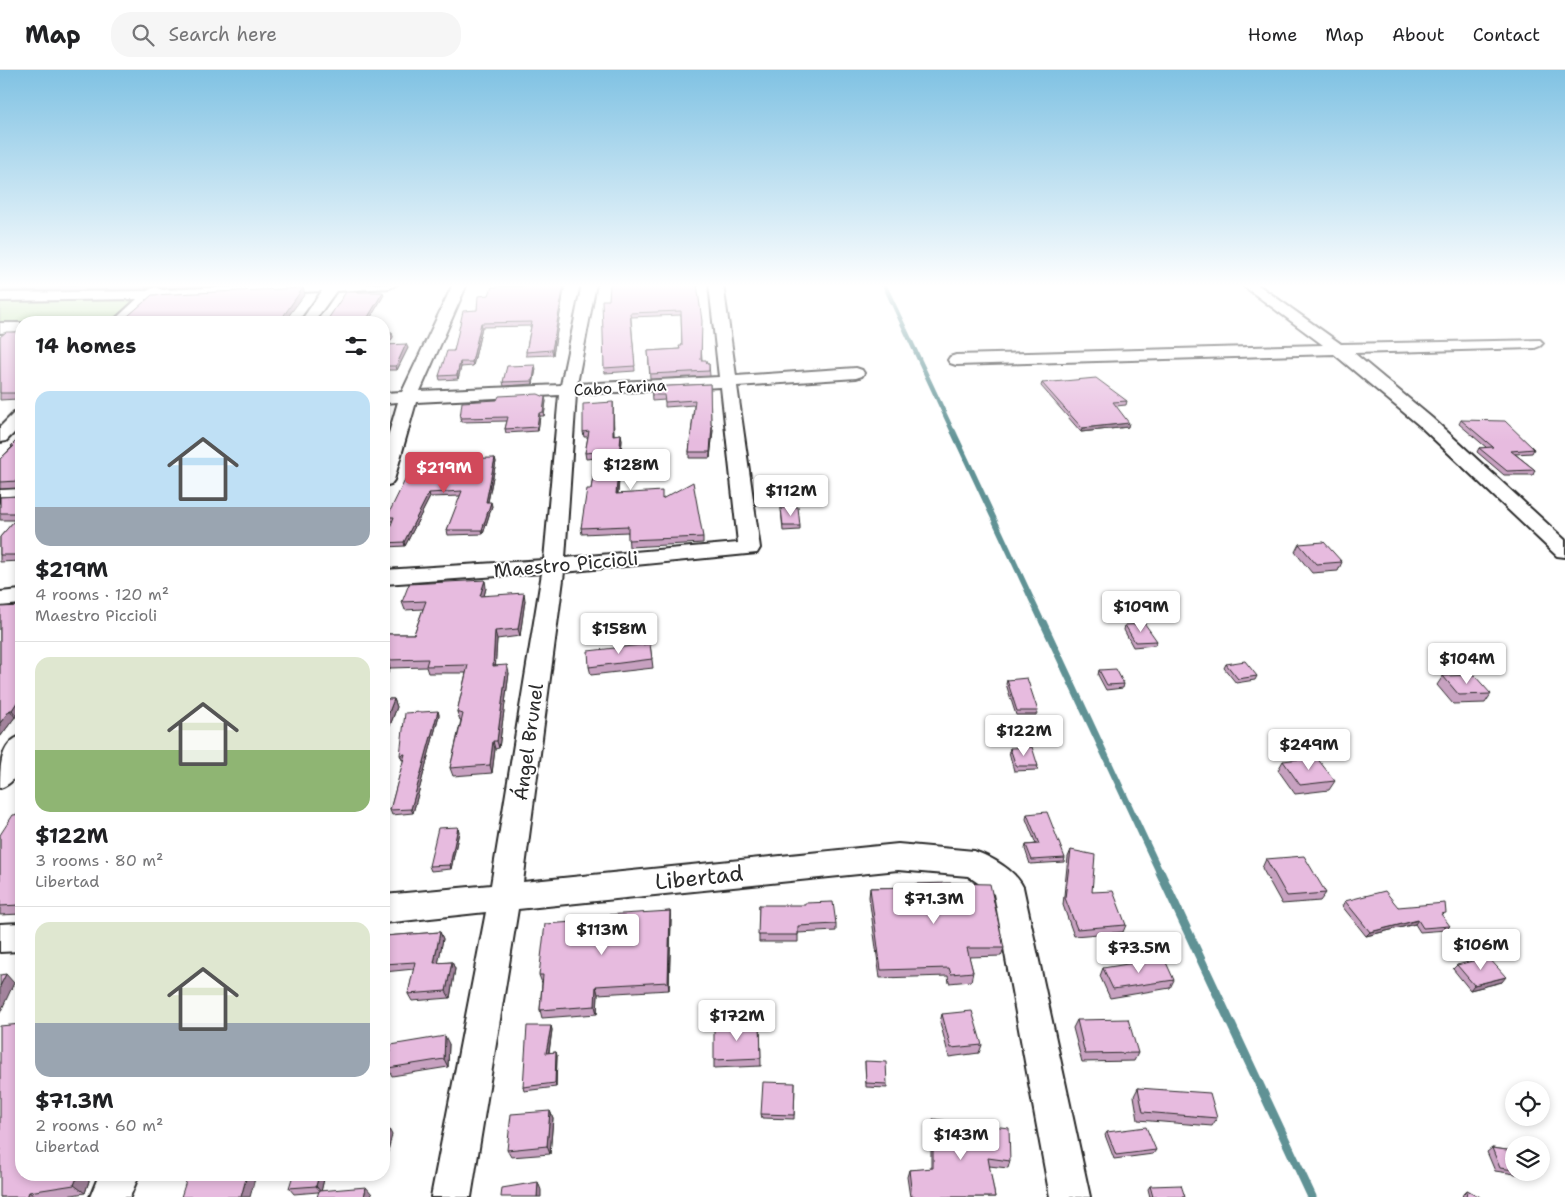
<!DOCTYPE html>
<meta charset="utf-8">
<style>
body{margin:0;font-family:"Shantell Sans",sans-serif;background:#f6f6f6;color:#202124;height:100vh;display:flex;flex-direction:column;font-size:19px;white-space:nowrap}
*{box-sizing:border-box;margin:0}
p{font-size:16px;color:#757577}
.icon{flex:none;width:28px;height:28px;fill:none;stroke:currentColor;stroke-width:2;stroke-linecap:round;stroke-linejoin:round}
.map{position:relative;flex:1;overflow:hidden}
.side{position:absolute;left:15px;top:246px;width:375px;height:865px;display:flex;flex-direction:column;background:#fff;border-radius:20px;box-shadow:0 2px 8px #0003}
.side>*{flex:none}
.tools{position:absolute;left:1505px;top:1011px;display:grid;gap:10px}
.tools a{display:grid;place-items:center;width:45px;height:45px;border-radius:50%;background:#fff;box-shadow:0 2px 8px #0003;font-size:25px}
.price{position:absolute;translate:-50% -42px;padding:0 11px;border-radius:5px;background:#fff;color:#222;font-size:16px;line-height:32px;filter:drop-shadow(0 1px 2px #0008)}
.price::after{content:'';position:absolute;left:50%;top:30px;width:15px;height:11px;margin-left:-8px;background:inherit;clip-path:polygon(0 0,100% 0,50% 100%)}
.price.current{background:#d1495b;color:#fff}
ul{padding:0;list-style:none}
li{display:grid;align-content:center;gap:10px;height:265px;padding:0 20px}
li+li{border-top:1px solid #e0e0e0}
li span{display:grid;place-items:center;height:155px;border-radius:15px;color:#555}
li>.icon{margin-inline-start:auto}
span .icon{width:90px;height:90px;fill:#fffc;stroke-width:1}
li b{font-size:21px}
h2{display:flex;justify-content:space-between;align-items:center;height:60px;padding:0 20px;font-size:21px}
header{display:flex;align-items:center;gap:30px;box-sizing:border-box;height:70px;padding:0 25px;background:#fff;border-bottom:1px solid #e0e0e0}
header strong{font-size:24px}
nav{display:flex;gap:28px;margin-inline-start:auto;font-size:18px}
.search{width:350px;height:45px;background:#f6f6f6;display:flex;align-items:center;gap:12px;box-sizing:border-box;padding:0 18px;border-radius:20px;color:#757577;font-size:19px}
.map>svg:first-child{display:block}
.green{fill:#aed996;stroke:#6c8260}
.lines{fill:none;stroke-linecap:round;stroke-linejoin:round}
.stream-far3{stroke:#619295;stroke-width:4.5}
.stream-far2{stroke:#619295;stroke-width:5.5}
.stream-far1{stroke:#619295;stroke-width:7}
.stream{stroke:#619295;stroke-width:9}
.minor-casing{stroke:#2b2b2b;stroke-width:4}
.minor{fill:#fff;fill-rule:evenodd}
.wall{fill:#c7a1c0;stroke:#2b2b2b}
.shaded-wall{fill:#a2839c;stroke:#2b2b2b}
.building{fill:#e7bbdf;stroke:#2b2b2b}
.labels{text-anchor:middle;stroke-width:4;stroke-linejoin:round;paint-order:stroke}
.far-street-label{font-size:16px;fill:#2b2b2b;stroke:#fff}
.street-label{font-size:19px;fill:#2b2b2b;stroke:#fff}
.near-street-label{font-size:22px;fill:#2b2b2b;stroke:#fff}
</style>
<header>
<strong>Map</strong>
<div class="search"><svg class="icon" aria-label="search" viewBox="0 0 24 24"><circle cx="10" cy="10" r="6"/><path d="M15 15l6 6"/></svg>Search here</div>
<nav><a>Home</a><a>Map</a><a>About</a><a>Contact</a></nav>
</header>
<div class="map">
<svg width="1565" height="1127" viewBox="0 0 1565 1127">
<rect width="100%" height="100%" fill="#fff"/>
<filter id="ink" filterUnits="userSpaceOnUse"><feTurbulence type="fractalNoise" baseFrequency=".02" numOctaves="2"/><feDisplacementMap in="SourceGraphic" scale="10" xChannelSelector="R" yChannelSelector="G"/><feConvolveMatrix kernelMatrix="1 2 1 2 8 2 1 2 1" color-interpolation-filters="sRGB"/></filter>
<g filter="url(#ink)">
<!-- green -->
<polygon class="green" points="138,226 110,251 21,252 21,254 0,255 0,231"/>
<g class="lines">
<!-- stream-far3 -->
<polyline class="stream-far3" points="884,214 953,362"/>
<!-- stream-far2 -->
<polyline class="stream-far2" points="953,361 1043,554"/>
<!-- stream-far1 -->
<polyline class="stream-far1" points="1043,552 1160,803"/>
<!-- stream -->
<polyline class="stream" points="1160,802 1312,1127"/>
<defs>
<g id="minor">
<polygon points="296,214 397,214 390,218 336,221 314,252 300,252 322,221 154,229 127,252 112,252 137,229 0,231 0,223 147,221 155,217 162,220"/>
<path d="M453,214H467L420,321L561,315L582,214H596L577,314L719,307L709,214H723L736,306L856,298L862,300L864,303L862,306L856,308L737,316L760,478L757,483L564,502L523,812L898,774L974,781C991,787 1015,800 1023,817L1090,1127H1050L994,824L968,806L898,800L518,839L471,1127H431L486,842L384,853V825L491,815L542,503L384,514V500L544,490L559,325L416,332L394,410L391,414L384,416V380L398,332L384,333V323L402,322ZM721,317L738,473L565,488L576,324Z"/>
<polygon points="1241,214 1257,214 1341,274 1540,270 1543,273 1540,276 1535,278 1354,283 1432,348 1565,470 1565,487 1557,486 1420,356 1334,284 956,295 950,293 948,290 950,287 956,285 1323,275"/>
<polygon points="0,253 21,253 21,261 0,263"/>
<polygon points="21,341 21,356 6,371 0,372 0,357 15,342"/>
<polygon points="21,419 21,431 0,432 0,420"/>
<polygon points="21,520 21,534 0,536 0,522"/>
<path d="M21,666C22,687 23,710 0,718C0,697 0,673 21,666Z"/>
<polygon points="21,853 21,881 0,882 0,854"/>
<polygon points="99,1105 139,1105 130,1127 90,1127"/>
</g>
</defs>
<!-- minor casing -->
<use href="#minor" class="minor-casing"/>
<!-- minor -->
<use href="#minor" class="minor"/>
</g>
<!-- wall -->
<g class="wall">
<polygon points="0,214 263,214 162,218 154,215 146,219 0,221"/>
<polygon points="697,214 702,290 707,294 709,294 710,306 650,309 648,281 680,279 682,276 681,245 631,247 635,301 605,303 604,298 609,230 636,215"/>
<polygon points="564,215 564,219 553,285 526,286 526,282 531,256 482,257 473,296 461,297 458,309 440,310 439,306 477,240 489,225"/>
<polygon points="384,263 392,263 393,267 388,275 408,278 397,300 384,300"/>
<polygon points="0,267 18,329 0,330"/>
<polygon points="536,299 533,314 504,316 503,312"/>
<polygon points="1042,313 1127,331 1126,335 1116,336 1128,357 1081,362 1041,316"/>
<polygon points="710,314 711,355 713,360 710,388 689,388 689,382 694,335 665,337 665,330 652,331 651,317"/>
<polygon points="546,331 544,346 540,346 538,361 506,363 505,359 507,351 461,352 460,348"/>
<polygon points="613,332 614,365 621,364 622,370 618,424 663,429 703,467 703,473 629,477 628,462 582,464 581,458 591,419 596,388 586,389 585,383 588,367 584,367 583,362"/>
<polygon points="1461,350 1534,379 1532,383 1515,384 1535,400 1533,405 1504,405 1477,382 1479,378 1487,378 1459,354"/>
<polygon points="21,366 21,491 0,492 0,467 15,450 0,450 0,427 18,426 18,418 0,419 0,389 12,377 11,376"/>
<polygon points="495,388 496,392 488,432 492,436 483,464 448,465 447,460 461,426 430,427 405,476 386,477 384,473 393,451 388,451 387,447 422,402"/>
<polygon points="781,438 800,456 800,460 783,461"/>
<polygon points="1299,474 1342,492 1338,501 1312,503 1295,482"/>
<polygon points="486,518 484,526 525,530 520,566 497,569 495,596 509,603 499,678 495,679 492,703 453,706 450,698 461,650 460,650 457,642 466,603 428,603 426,597 390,598 384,612 384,564 414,564 423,539 405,540 402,532"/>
<polygon points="0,537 17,647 15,647 0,667"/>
<polygon points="1125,555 1157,571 1155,575 1133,577 1124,560"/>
<polygon points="650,574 653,598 591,605 589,597"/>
<polygon points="1226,594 1257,606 1255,610 1236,613 1224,598"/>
<polygon points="1099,600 1124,614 1123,618 1106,620 1098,605"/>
<polygon points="1443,606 1491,624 1485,633 1453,634 1437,615"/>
<polygon points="1007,610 1038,641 1036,645 1016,645 1006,614"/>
<polygon points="384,629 394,629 397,637 389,658 384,658"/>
<polygon points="438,641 439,645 413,743 392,745 390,740 404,689 402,690"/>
<polygon points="1010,678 1038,696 1037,700 1014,701 1009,682"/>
<polygon points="1283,691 1335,711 1329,720 1295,724 1278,700"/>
<polygon points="21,744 21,844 0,845 0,765"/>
<polygon points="1027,744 1065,788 1064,792 1030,794 1025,779 1026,775 1036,774 1026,749"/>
<polygon points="458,757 459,762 451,799 431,801 429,796"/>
<polygon points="1071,780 1092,822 1126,855 1123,862 1074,866 1063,835 1068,787"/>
<polygon points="1266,789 1326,823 1320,831 1282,834 1262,798"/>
<polygon points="915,814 1004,878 1001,886 969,887 973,902 971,911 949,913 948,906 880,908 869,827 870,818 914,817"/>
<polygon points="1345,831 1398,837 1450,856 1446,860 1420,862 1415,854 1366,866 1342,836"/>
<polygon points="759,835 836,854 836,861 798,863 798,872 759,872"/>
<polygon points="670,841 671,850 669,920 598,924 597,944 542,948 540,940 542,913 539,905 589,851"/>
<polygon points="440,862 443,869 438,893 452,892 455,899 450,928 412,931 408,924 414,899 384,902 384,866"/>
<polygon points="1457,895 1502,912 1470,920 1453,899"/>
<polygon points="1103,898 1174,910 1170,918 1110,928 1100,906"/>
<polygon points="942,944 982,975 979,983 949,987 940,952"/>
<polygon points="1077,950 1138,983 1134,991 1082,992 1073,958"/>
<polygon points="760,953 761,996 714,998 714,990"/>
<polygon points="551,956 552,960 549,983 556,982 557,986 556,1017 524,1021 523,1017"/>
<polygon points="449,974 448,997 392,1006 388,998"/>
<polygon points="865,991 887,1014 887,1018 866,1017"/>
<polygon points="795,1013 794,1049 762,1048 761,1044"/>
<polygon points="1138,1018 1217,1048 1212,1056 1138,1050 1134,1026"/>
<polygon points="550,1041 553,1048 550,1084 511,1087 507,1080"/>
<polygon points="933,1049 1010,1091 1008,1098 989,1096 995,1127 910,1127 907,1107 909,1100 931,1099 931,1057"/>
<polygon points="1107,1062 1156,1080 1153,1084 1114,1089 1105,1065"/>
<polygon points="1492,1078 1514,1081 1514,1102 1526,1102 1522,1105 1495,1101 1487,1082"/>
<polygon points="91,1105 85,1123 59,1127 0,1127"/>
<polygon points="325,1105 321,1121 372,1124 318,1122 294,1124 289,1118"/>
<polygon points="1150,1116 1185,1127 1150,1127 1148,1119"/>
<polygon points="1467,1120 1480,1127 1462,1127 1463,1124"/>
</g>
<!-- shaded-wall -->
<g class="shaded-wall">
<polygon points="143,214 154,214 154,215 146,219"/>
<polygon points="564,215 564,219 553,285 552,280"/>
<polygon points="303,218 305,224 284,252 277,252"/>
<polygon points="383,222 384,225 368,252 365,252"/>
<polygon points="481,253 482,257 473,296 472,292"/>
<polygon points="392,263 393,267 386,279 385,275"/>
<polygon points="406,274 408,278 397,300 396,296"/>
<polygon points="460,292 461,297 458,309 457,305"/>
<polygon points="535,295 536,299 533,314 533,311"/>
<polygon points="21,318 21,327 18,329 15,323"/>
<polygon points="545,327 546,331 544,346 543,342"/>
<polygon points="385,331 386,335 384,342 384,335"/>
<polygon points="613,332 613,338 614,371 613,365"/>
<polygon points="539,343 540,346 538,361 537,357"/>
<polygon points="1129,353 1128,357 1081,362 1082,358"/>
<polygon points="712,355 713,360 710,388 710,382"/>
<polygon points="621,364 622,370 617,430 616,424"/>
<polygon points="495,388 496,392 487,436 486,432"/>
<polygon points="429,423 430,427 405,476 404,472"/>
<polygon points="491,432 492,436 483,464 482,460"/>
<polygon points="485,510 486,518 482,534 480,526"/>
<polygon points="524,523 525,530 520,566 518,559"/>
<polygon points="495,561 497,569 495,604 493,596"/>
<polygon points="388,590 390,598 384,612 384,598"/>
<polygon points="507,595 509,603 499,678 497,671"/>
<polygon points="21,626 21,640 17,647 12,640"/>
<polygon points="394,629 397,637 389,658 386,650"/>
<polygon points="10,640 15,647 0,667 0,653"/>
<polygon points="438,641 439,645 413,743 411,739"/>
<polygon points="493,671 495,679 492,703 490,695"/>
<polygon points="405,684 407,689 402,690 400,685"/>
<polygon points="458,757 459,762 451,799 450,795"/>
<polygon points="670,841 671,850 669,920 668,912"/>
<polygon points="1418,850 1415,854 1366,866 1370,862"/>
<polygon points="440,862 443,869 437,900 434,893"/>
<polygon points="452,892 455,899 450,928 446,921"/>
<polygon points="6,904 14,913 0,943 0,916"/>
<polygon points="1506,907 1502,912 1470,920 1474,915"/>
<polygon points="596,916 598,924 597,944 595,936"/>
<polygon points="551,956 552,960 548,987 546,983"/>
<polygon points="445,966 449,974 448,997 444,989"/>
<polygon points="556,982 557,986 556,1017 555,1013"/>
<polygon points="550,1041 553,1048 550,1084 547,1076"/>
<polygon points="389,1059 392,1065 386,1089 384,1085 384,1077"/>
<polygon points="78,1105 91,1105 85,1123 74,1115"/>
<polygon points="247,1105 256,1105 250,1127 241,1127"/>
<polygon points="319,1105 325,1105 321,1122 316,1116"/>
<polygon points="538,1112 541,1120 541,1127 537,1127"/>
<polygon points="366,1117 372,1124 371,1127 364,1127"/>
<polygon points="29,1122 36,1127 27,1127"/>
</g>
<!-- building -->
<g class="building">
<polygon points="0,214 144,214 0,216"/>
<polygon points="610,214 697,214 702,251 701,290 706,290 707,294 709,294 709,301 650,304 648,281 680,279 679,276 682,276 681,241 630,243 635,296 604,298 602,230 609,230"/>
<polygon points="564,215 552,280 526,282 532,252 481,253 472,292 460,292 457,305 439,306 447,281 454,281 463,241 477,240 478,226 489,225 492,217"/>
<polygon points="303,218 282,248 277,252 121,252 152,225"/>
<polygon points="346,222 383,222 365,252 326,252"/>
<polygon points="6,262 21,262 21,318 15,323 0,323 0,267"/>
<polygon points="384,263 392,263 385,275 406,274 396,296 384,296"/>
<polygon points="535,295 533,311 503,312 507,296"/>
<polygon points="1096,308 1127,331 1113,332 1129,353 1082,358 1042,313"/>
<polygon points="710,314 711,355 712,355 710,382 689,382 695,330 665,332 664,325 652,325 651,317"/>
<polygon points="538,324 545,327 543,342 539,343 537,357 505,359 508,347 460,348 462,332 497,330 499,326"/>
<polygon points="613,332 613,365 621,364 616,424 662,421 662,429 693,412 703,467 628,470 628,456 581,458 587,419 591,419 597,382 585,383 589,361 583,362 583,334"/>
<polygon points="1461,350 1505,351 1534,379 1511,381 1535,400 1507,401 1479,378 1493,377"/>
<polygon points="21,366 21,485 0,485 0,467 21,443 0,443 0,427 18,426 18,411 0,412 0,389 14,376 11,376"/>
<polygon points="495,388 486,432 491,432 482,460 447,460 462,421 429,423 404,472 384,473 394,447 387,447 409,402 422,402 427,389"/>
<polygon points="798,437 800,456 783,456 781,438"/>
<polygon points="1324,472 1342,492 1316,494 1299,474"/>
<polygon points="485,510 480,526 524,523 518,559 495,561 493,596 507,595 497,671 493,671 490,695 450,698 463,644 457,642 468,595 426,596 428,589 388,590 384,598 384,564 414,564 426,531 402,532 409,514"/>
<polygon points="21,536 21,591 17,596 21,596 21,626 12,640 10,640 0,653 0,537"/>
<polygon points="1145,554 1157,571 1135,572 1125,555"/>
<polygon points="650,574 652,589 589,597 588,581"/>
<polygon points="1245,591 1257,606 1238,609 1226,594"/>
<polygon points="1116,599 1124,614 1107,615 1099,600"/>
<polygon points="1474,605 1491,624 1459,625 1443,606"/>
<polygon points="1027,608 1038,641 1017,641 1007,610"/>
<polygon points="384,629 394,629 386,650 384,650"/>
<polygon points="438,641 411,739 390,740 405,684 400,685 405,643"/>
<polygon points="1032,677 1038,696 1016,696 1010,678"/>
<polygon points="1316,687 1335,711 1300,715 1283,691"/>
<polygon points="1047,742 1065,788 1032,790 1026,775 1039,774 1027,744"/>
<polygon points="21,744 21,837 18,837 20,835 0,836 0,765 13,745"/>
<polygon points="458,757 450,795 429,796 438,758"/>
<polygon points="1071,780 1095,785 1092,822 1113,821 1126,855 1077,859 1065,828"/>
<polygon points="1304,786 1326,823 1287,826 1266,789"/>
<polygon points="947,813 990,814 1004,878 967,878 973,902 951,904 949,898 881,900 870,818 915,817 915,814"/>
<polygon points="1385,821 1398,837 1445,833 1446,843 1441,844 1450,856 1423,858 1418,850 1370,862 1345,831"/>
<polygon points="833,832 836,854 798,856 798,865 758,865 759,835 805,835 805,833"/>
<polygon points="670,841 668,912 596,916 595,936 540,940 543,905 539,905 545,854 589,851 589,846"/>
<polygon points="440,862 434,893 452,892 446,921 408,924 415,892 384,894 384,866"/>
<polygon points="1488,887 1506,907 1474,915 1457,895"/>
<polygon points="1164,888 1174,910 1113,919 1103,898"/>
<polygon points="6,904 0,916 0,905"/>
<polygon points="972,941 982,975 951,978 942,944"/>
<polygon points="1128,949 1138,983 1085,984 1077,950"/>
<polygon points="760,953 761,988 714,990 714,955"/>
<polygon points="21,954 21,1105 78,1105 74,1115 29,1122 27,1127 0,1127 0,956"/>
<polygon points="527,956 551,956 546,983 556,982 555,1013 523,1017"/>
<polygon points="445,966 444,989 388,998 391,975"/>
<polygon points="865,991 886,992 887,1014 866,1013"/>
<polygon points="763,1012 795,1013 794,1045 761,1044"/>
<polygon points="1138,1018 1210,1023 1217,1048 1143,1042"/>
<polygon points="550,1041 547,1076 507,1080 511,1044"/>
<polygon points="933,1049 1009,1058 1010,1091 988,1088 995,1127 912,1127 909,1100 933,1098"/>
<polygon points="1146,1057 1156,1080 1116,1085 1107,1062"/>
<polygon points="384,1059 389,1059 384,1077"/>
<polygon points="1492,1078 1514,1081 1514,1100 1500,1098"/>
<polygon points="188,1105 247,1105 241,1127 181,1127"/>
<polygon points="293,1105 319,1105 316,1116 289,1118"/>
<polygon points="538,1112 537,1127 501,1127 502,1118"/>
<polygon points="1181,1115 1185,1127 1153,1127 1150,1116"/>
<polygon points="366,1117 364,1127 317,1127 319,1121"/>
<polygon points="1467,1120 1480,1127 1466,1127"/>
</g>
</g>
<!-- sky -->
<linearGradient id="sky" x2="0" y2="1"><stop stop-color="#80c2e3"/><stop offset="0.58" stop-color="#fff"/><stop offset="1" stop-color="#fff" stop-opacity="0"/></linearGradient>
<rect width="1565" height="372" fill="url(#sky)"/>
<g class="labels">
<!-- far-street labels -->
<g class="far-street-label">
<text transform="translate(620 317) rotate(-3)" y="6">Cabo Farina</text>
</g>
<!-- street labels -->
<g class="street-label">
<text transform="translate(566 494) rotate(-5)" y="7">Maestro Piccioli</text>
<text transform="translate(528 672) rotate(-82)" y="7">Ángel Brunel</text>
</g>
<!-- near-street labels -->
<g class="near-street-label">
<text transform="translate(699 807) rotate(-6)" y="8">Libertad</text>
</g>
</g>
</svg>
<div class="tools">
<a><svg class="icon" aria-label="locate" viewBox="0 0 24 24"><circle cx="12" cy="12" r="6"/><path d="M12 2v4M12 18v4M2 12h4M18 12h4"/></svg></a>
<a><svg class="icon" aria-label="layers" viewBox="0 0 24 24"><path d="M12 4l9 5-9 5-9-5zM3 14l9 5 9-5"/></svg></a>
</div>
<b class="price" style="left:631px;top:421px">$128M</b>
<b class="price current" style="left:444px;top:424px">$219M</b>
<b class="price" style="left:791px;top:447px">$112M</b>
<b class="price" style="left:1141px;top:563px">$109M</b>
<b class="price" style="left:619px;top:585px">$158M</b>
<b class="price" style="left:1467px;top:615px">$104M</b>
<b class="price" style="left:1024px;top:687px">$122M</b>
<b class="price" style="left:1309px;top:701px">$249M</b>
<b class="price" style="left:934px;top:855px">$71.3M</b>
<b class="price" style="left:602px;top:886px">$113M</b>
<b class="price" style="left:1481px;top:901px">$106M</b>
<b class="price" style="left:1139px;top:904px">$73.5M</b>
<b class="price" style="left:737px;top:972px">$172M</b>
<b class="price" style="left:961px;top:1091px">$143M</b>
<section class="side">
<h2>14 homes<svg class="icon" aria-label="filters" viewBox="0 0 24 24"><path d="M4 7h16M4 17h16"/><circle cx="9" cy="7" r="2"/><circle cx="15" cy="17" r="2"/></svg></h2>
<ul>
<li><span style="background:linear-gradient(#bfe0f5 75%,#9aa5b1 0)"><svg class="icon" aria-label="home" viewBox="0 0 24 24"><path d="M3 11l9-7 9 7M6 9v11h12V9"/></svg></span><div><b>$219M</b><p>4 rooms · 120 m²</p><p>Maestro Piccioli</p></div></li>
<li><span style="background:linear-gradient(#dfe7d0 60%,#8fb573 0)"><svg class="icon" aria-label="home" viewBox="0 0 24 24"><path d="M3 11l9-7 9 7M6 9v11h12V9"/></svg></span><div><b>$122M</b><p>3 rooms · 80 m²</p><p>Libertad</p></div></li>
<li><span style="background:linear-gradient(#dfe7d0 65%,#9aa5b1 0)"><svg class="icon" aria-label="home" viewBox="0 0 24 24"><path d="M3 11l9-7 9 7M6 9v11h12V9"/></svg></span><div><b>$71.3M</b><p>2 rooms · 60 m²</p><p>Libertad</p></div></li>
</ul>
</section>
</div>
